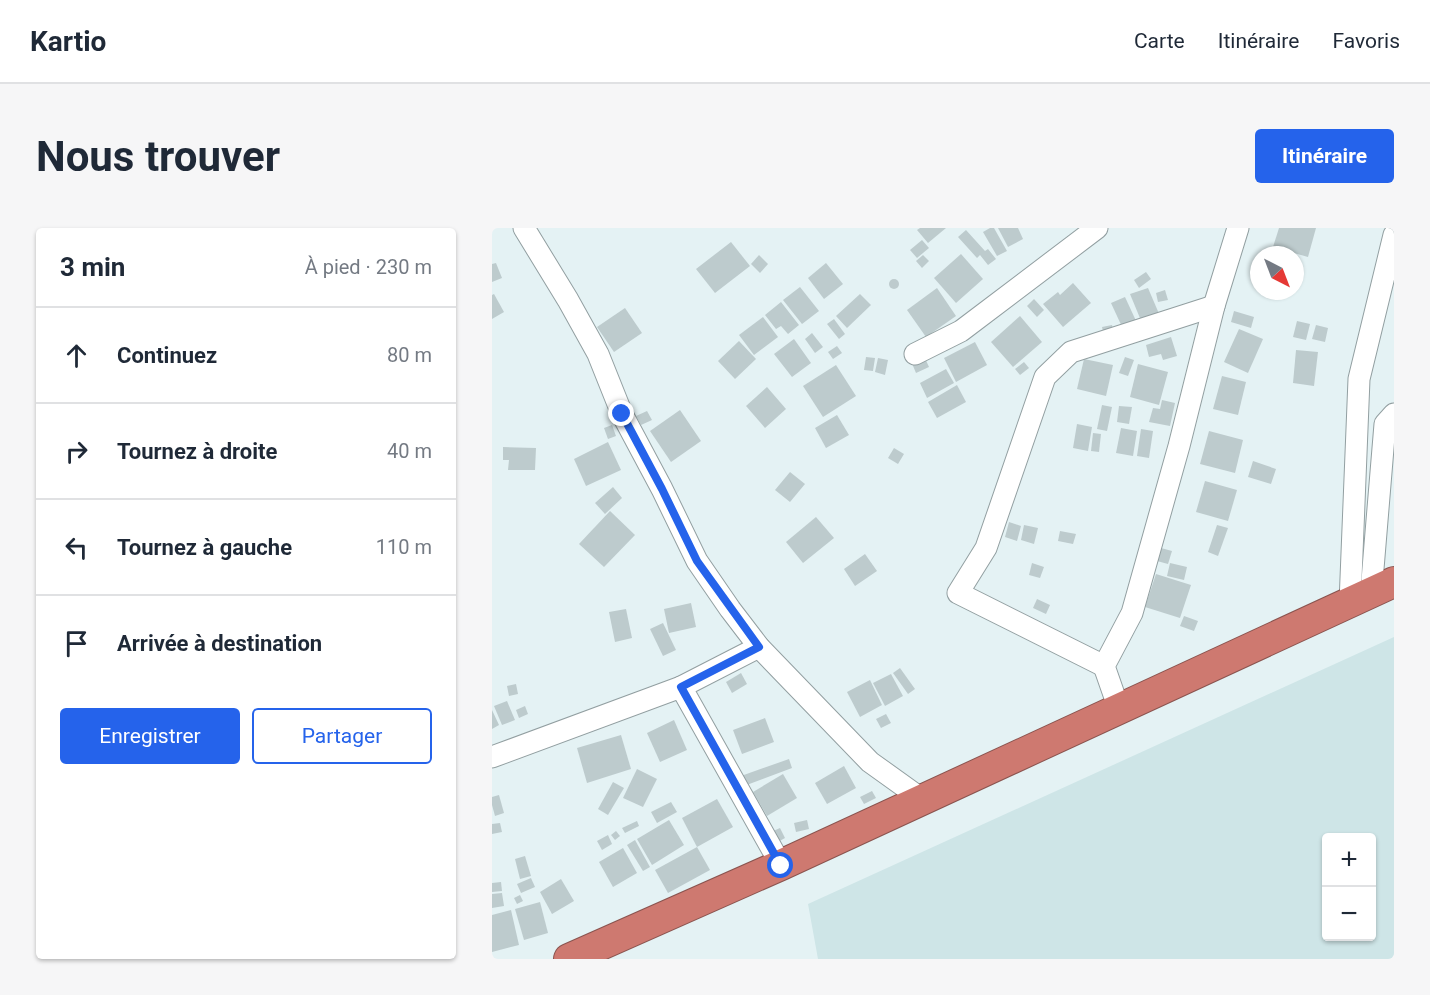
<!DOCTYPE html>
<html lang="fr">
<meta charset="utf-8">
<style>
body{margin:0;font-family:Roboto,sans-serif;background:#f6f6f7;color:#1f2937}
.controls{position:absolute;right:18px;bottom:18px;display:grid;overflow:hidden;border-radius:6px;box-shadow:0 2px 4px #0004}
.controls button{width:54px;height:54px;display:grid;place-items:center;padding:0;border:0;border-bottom:2px solid #e0e1e3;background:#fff;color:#1f2937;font:30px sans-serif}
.compass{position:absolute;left:758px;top:18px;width:54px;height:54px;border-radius:50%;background:#fff;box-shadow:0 2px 4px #0004;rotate:138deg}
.stop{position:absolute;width:18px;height:18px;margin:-14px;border:4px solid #2563eb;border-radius:50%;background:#fff}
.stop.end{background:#2563eb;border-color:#fff;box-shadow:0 2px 6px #0008}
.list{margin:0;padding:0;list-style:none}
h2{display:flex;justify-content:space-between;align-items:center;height:78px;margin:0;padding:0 24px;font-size:26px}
h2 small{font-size:20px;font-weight:400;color:#747a83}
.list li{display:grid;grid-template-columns:39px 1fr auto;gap:18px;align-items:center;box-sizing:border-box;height:96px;padding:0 24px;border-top:2px solid #e0e1e3}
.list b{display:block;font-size:22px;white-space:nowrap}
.list em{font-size:20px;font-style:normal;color:#747a83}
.actions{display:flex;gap:12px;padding:18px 24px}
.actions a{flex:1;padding:14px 0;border:2px solid #2563eb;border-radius:6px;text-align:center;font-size:21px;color:#2563eb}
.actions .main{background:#2563eb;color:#fff}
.icon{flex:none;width:33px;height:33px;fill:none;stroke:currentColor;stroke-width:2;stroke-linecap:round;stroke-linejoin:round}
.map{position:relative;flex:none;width:902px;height:731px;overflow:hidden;border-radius:6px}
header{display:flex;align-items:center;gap:36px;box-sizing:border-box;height:84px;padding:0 30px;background:#fff;border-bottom:2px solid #e0e1e3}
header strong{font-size:28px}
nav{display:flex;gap:33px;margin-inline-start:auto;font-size:21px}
.intro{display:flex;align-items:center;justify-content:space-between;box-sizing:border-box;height:144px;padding:0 36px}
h1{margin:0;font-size:42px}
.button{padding:15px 27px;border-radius:6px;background:#2563eb;color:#fff;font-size:21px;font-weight:700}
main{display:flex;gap:36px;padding:0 36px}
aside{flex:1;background:#fff;border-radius:6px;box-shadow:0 2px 4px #0004}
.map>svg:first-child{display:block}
.built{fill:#cee5e7;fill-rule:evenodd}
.building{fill:#bdcbcd}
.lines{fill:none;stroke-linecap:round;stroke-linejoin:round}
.minor-casing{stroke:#929fa1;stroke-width:23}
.highway-casing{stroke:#8a544f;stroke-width:32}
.minor{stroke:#fff;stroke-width:21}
.highway{stroke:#ce7970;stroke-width:30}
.route{stroke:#2563eb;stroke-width:8}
</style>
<header>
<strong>Kartio</strong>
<nav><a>Carte</a><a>Itinéraire</a><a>Favoris</a></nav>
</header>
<div class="intro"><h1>Nous trouver</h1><a class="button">Itinéraire</a></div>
<main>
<aside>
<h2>3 min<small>À pied · 230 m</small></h2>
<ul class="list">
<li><svg class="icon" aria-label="ahead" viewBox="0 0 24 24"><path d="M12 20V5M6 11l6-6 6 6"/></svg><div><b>Continuez</b></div><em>80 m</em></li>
<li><svg class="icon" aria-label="right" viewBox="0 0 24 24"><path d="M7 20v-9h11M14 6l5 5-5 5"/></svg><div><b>Tournez à droite</b></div><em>40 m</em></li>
<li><svg class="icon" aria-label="left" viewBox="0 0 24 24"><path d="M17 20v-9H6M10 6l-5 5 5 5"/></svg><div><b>Tournez à gauche</b></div><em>110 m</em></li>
<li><svg class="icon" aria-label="arrive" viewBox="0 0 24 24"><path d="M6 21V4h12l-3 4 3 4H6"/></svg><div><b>Arrivée à destination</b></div></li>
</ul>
<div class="actions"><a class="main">Enregistrer</a><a>Partager</a></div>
</aside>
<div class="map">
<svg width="902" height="731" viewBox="0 0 902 731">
<rect width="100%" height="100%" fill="#e4f2f4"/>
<path class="built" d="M902,409v322h-576l-10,-55zM834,610h46v98h-46z"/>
<g class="building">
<polygon points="428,0 454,0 436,15 425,2"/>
<polygon points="498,0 502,0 515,23 505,28 491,4"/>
<polygon points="506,0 526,0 531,11 516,19"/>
<polygon points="787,0 824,0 816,29 781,19"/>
<polygon points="474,2 493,23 496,21 504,31 496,37 488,27 485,30 466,9"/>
<polygon points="430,12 437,20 425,30 418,22"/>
<polygon points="239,14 258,38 223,65 204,41"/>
<polygon points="469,26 491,51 464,75 442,50"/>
<polygon points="267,27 276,36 268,45 259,36"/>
<polygon points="431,27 437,33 430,40 424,33"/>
<polygon points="4,35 10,50 0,54 0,36"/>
<polygon points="334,35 351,56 332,71 316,50"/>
<polygon points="654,44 659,51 647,60 642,52"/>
<circle cx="402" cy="56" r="5"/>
<polygon points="581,55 599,75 571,99 551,76 566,64 568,67"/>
<polygon points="308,59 327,83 310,96 291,72"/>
<polygon points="445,60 464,88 434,109 415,82"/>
<polygon points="656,60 668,88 650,95 638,66"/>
<polygon points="673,62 676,72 666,74 664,65"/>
<polygon points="2,66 12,84 0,91 0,67"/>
<polygon points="368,66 379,77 355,100 344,88"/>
<polygon points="633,69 645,95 631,101 619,75"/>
<polygon points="542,71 552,82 545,89 535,78"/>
<polygon points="289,74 307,97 296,106 289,98 284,101 273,87"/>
<polygon points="133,80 150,105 122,124 105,99"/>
<polygon points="742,83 762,89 759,100 739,94"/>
<polygon points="528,88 550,114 521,139 499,114"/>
<polygon points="271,89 286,109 262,127 247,107"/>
<polygon points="342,91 353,106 347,111 335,96"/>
<polygon points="805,93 818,96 814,112 801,109"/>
<polygon points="620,97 622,106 612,108 610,99"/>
<polygon points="824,97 836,100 833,114 820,111"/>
<polygon points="747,101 771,111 756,145 732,134"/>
<polygon points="320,105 331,119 323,125 313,111"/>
<polygon points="679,109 685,128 671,132 669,126 657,129 654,117"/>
<polygon points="302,111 319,135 300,149 282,126"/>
<polygon points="247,113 264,131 243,151 226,133"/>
<polygon points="483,114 495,137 464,154 452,130"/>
<polygon points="345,118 350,125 341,131 336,124"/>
<polygon points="804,122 826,124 822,158 801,155"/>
<polygon points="432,128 437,139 424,145 419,133"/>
<polygon points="374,129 383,130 381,143 372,142"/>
<polygon points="633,129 642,132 636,148 627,145"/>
<polygon points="386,130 396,132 393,147 383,144"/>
<polygon points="592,131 621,137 614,168 585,161"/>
<polygon points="532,134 537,140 528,147 523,141"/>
<polygon points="646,136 676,144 667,177 638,169"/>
<polygon points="344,137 364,168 331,189 311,158"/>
<polygon points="454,141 462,155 435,170 428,155"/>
<polygon points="730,148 754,154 746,187 721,181"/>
<polygon points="465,157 474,174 445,190 436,174"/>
<polygon points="275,159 294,181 273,200 254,178"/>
<polygon points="670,172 683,175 678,198 657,194 661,180 668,181"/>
<polygon points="610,177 620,179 615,203 605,201"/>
<polygon points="627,178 640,179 637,196 625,194"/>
<polygon points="188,182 209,213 179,234 158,203"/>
<polygon points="155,183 160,192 149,197 144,188"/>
<polygon points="345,187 357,207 334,220 323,200"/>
<polygon points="585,196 600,199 596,223 581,220"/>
<polygon points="120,197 124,208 116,211 112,200"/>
<polygon points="629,200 645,203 641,228 624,225"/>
<polygon points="649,201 661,203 657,230 645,228"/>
<polygon points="717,203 751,212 743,245 708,236"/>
<polygon points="601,205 609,206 607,224 599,223"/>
<polygon points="116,214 129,242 94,258 82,231"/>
<polygon points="11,219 44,220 43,242 16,242 17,232 11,232"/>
<polygon points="402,220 412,226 406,236 396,230"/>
<polygon points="761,233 784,241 779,256 756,249"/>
<polygon points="298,244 313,256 298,274 283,262"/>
<polygon points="713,253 745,262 736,293 704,284"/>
<polygon points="121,259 130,270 113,286 103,275"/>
<polygon points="118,283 143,307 112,339 87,316"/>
<polygon points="324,289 342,310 311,335 294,314"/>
<polygon points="517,294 529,298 525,313 513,309"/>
<polygon points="532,297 546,300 542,316 529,312"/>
<polygon points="725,297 736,300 726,328 716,324"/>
<polygon points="568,303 584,306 581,316 566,313"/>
<polygon points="669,320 680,323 676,336 665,333"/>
<polygon points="373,326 385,343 363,358 352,341"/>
<polygon points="540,335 552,339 548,350 537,347"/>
<polygon points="678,335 695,339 692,352 675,348"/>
<polygon points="664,346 699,357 688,390 653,379"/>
<polygon points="545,371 558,377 554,386 541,380"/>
<polygon points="199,375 204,399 177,405 172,381"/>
<polygon points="134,381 140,410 123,414 117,384"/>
<polygon points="692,388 706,393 702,403 688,398"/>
<polygon points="171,395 184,422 171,428 158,401"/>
<polygon points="408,440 423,461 416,466 401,445"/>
<polygon points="249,445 255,456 240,465 234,454"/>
<polygon points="399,446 411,468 393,478 381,455"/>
<polygon points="378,452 390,477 368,489 355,464"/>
<polygon points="24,456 26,466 17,468 15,458"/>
<polygon points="15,473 23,492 10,497 2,478"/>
<polygon points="33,478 36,486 27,490 24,482"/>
<polygon points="0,482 7,497 0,501"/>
<polygon points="394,486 399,495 389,500 384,491"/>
<polygon points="273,490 282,514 250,526 241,502"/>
<polygon points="182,492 195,522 168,534 155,505"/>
<polygon points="129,507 139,541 95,555 85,520"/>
<polygon points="297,531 300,540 252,558 249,548"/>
<polygon points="352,538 364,560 335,576 323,555"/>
<polygon points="145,541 165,551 151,579 131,570"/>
<polygon points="291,546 305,570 275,588 261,564"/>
<polygon points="121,554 132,560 116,587 106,581"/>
<polygon points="380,563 384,570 372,576 368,569"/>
<polygon points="7,567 12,585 3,588 0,577 0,569"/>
<polygon points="225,571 241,599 205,619 190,590"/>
<polygon points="179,574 185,584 165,595 159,584"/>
<polygon points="177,592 192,617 160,637 145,611"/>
<polygon points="315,592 317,601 304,604 302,595"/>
<polygon points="145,593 147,598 133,605 130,600"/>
<polygon points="8,595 10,604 0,606 0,596"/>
<polygon points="288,600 293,610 284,615 279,604"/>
<polygon points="124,603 128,608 123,612 119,607"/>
<polygon points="116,607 120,616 110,622 105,613"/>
<polygon points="143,612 158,639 151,643 135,617"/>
<polygon points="205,619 218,642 176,665 163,642"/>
<polygon points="131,620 145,645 121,659 107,634"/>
<polygon points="33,628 39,648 28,651 23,631"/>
<polygon points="39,650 43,659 29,665 25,656"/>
<polygon points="69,651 82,673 60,686 48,664"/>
<polygon points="9,654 10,663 0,664 0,655"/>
<polygon points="10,665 12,678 0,680 0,666"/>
<polygon points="28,667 31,673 25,676 22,670"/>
<polygon points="48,674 56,705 32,712 23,681"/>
<polygon points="19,682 27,717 0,724 0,687"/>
</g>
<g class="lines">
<defs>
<g id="minor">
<polyline points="32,0 76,72 106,126 130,186 170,261 205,333 238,381 267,419 378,534 431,572"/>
<polyline points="423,126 469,103 605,0"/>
<polyline points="879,365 893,196 902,186"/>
<polyline points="858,375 867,151 902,7"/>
<polyline points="612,438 466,365 494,320 553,149 579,124 722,78"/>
<polyline points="189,459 267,419"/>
<polyline points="627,481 612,438 640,385 687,218 722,78 746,0"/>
<polyline points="0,529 189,459 289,637"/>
</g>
<polyline id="highway" points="77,731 289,637 902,354"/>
</defs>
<use href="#minor" class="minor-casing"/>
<use href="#highway" class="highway-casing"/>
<use href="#minor" class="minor"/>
<use href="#highway" class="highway"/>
</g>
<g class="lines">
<polyline class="route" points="130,186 170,261 205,333 267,419 189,459 289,638"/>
</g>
</svg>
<div class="controls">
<button>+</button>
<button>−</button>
</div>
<svg class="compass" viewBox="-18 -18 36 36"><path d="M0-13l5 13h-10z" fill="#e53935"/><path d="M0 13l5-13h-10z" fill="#747a83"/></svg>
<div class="stop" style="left:289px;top:638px"></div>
<div class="stop end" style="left:130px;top:186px"></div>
</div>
</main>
